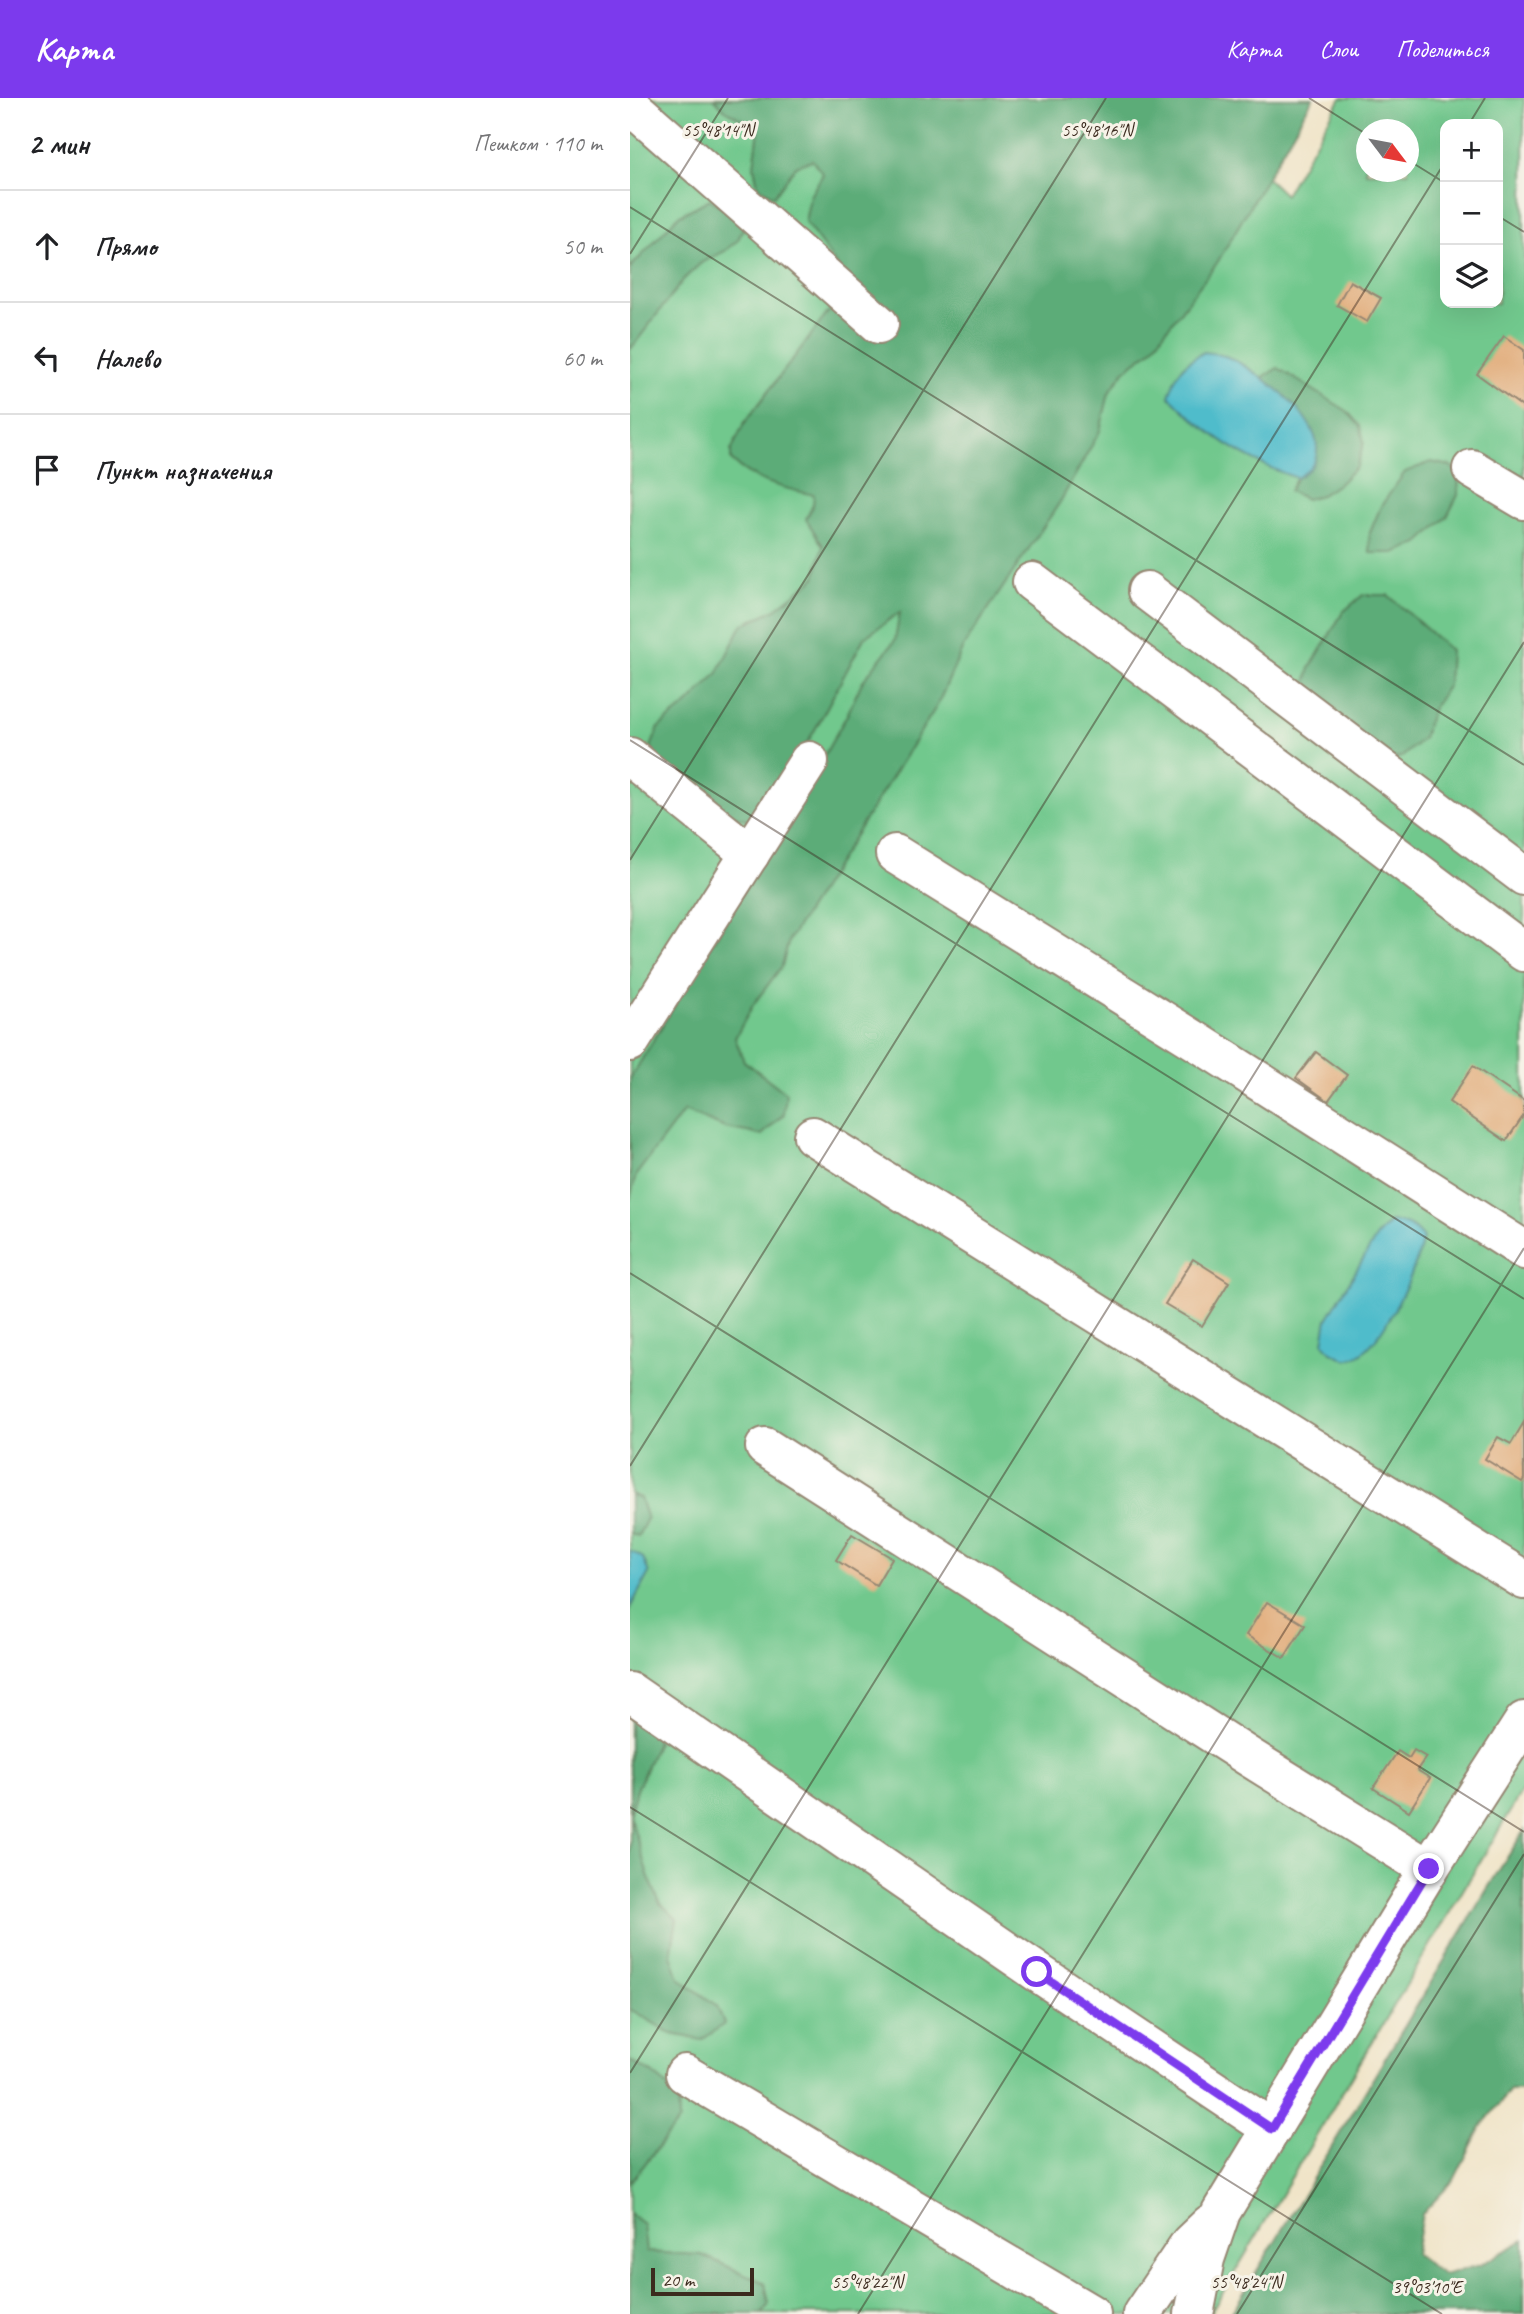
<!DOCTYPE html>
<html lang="ru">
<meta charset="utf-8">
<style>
body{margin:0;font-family:Caveat,sans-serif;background:#f6f6f6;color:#202124}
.controls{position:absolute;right:21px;top:21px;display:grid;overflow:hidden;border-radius:14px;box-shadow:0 7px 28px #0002}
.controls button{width:63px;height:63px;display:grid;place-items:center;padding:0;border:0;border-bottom:2px solid #e0e0e0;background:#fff;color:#202124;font:35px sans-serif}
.compass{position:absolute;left:726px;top:21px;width:63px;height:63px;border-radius:50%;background:#fff;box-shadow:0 7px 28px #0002;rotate:122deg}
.scale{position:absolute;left:21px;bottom:18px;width:103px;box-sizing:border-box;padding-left:7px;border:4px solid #3b2a1e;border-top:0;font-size:19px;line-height:24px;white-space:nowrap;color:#3b2a1e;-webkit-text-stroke:5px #f7f3e8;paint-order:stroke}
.stop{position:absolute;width:21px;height:21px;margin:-16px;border:5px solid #7c3aed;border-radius:50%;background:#fff}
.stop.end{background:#7c3aed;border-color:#fff;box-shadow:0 2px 7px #0008}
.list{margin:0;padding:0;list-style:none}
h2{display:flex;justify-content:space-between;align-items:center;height:91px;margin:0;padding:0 28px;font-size:30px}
h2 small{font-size:23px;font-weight:400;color:#757577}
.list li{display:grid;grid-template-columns:46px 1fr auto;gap:21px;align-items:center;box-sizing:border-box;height:112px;padding:0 28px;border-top:2px solid #e0e0e0}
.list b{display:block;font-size:26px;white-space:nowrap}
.list em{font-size:23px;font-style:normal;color:#757577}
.icon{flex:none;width:38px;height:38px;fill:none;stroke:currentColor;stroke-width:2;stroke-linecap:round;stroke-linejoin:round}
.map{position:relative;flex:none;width:894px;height:2216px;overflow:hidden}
header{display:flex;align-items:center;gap:42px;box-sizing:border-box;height:98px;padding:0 35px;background:#7c3aed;color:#fff}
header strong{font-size:33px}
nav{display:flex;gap:38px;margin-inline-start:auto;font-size:24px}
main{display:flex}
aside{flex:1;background:#fff}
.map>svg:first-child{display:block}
.green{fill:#71c88d;stroke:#567956;stroke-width:2;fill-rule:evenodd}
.forest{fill:#5cac78;stroke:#4c6b4b;stroke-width:2}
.water{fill:#50bccb;stroke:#467374;stroke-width:2}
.building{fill:#e3b284}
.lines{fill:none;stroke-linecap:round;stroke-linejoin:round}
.minor-casing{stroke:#968773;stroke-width:42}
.minor{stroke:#fff;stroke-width:38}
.route{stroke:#7c3aed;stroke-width:9}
.ticks{fill:none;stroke:#3b2a1e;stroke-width:2;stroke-opacity:0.45}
.ticks-label{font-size:18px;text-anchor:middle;fill:#3b2a1e;stroke:#f7f3e8;stroke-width:6;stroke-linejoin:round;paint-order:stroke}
</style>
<header>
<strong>Карта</strong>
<nav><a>Карта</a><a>Слои</a><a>Поделиться</a></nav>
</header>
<main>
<aside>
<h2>2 мин<small>Пешком · 110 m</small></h2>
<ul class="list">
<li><svg class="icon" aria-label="ahead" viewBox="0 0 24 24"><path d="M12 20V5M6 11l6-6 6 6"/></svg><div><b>Прямо</b></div><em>50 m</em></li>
<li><svg class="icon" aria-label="left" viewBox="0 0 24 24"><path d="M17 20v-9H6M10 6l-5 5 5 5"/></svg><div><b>Налево</b></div><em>60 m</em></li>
<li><svg class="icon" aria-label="arrive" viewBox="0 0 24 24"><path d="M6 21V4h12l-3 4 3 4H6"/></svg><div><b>Пункт назначения</b></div></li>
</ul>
</aside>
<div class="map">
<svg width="894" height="2216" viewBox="0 0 894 2216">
<rect width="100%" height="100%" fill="#f7f3e8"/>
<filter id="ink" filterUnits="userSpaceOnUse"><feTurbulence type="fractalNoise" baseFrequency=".0143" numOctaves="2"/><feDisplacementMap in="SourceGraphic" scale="14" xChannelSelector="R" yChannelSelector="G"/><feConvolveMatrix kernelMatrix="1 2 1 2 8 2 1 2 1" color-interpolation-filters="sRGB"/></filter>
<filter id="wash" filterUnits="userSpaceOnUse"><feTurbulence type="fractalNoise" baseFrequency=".00686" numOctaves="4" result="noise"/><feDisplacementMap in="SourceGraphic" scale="28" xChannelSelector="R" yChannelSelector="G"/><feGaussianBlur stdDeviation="1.57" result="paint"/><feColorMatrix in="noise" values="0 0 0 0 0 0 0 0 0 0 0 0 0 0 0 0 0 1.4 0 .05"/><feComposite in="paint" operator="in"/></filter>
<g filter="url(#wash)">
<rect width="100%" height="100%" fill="#f0e4c8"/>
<path class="green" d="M0,0h553l102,97 56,-97h183v1690l-314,526h-580zM815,26h53v179h-53zM736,32h42v42h-42z"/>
<g class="forest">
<path d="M84,0h465l3,2 1,-2h130l-96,165 -66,87 -26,20 -16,23 -9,38 -40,71 -97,145 -25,57 -149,236 -7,26 -29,39 -18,33 9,23 42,32 -2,21 -22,21 -37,-7 -41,-17 -48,64 -6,25v-121l183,-304 34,-60 15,-33 33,-42 5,-28 -36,26 -47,88 -51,88 -15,6 -28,-6 -63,-46 -9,-21 8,-20 29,-23 29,-30 25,-49 34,-16 39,-31 8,-32 -17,-27 7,-14 1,-10c-31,-7 -60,-13 -83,-35v-9l12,-26 105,-139 -17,-29 -26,-35 5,-26 13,-22 -11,-14 -16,6 -22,30 -16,-9 -4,-21 5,-36 -35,-21z"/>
<polygon points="80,101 115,126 108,142 95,153 71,165 54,181 0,252 0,170 48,118"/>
<polygon points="648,270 717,313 730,328 734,344 727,368 711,384 691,397 676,401 659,393 673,369 633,279"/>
<polygon points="801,364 821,368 829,377 828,397 817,419 789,445 764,455 740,455 739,437 751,408 775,374"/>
<polygon points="733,497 758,497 820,552 818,587 802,612 793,640 772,659 760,661 674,593 680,570 713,514"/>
<polygon points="0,1396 10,1400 17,1421 8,1438 0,1435"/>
<polygon points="0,1598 26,1624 27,1644 7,1692 0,1718 18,1777 30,1805 47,1821 41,1857 49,1880 87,1908 94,1926 72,1942 42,1936 0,1911"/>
<polygon points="894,1733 894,1992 880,1992 850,2030 824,2082 792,2116 785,2156 813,2177 850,2167 894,2142 894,2216 601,2216 861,1785"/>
<polygon points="0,1962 22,1975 48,1997 49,2022 0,2085"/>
<polygon points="0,2116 13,2126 16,2154 72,2157 135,2185 139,2206 132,2216 0,2216"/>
</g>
<g class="water">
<path d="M574,254c8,1 18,2 26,6 29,14 105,67 83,106 -3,6 -11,10 -16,14 -49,-16 -92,-45 -128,-82 7,-23 13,-33 35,-44z"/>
<path d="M760,1124c16,0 23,4 33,16 -6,30 -36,96 -61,115 -4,3 -10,5 -15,7l-16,-8 -8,-10 4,-23 50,-83z"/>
<polygon points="0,1452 13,1460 19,1475 0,1510"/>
</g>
<g id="blocks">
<g class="building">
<polygon points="720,183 751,200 737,224 707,207"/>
<polygon points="874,238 894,252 894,310 847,276"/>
<polygon points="686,954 717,977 698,1003 666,980"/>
<polygon points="843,968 894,1003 894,1017 876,1043 819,1004"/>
<polygon points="563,1161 599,1184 572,1228 535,1206"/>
<polygon points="894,1324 894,1381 892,1384 855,1361 868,1339 881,1346"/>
<polygon points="222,1436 262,1460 246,1487 206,1462"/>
<polygon points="637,1504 675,1527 654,1560 616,1537"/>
<polygon points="784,1652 796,1659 787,1672 800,1680 779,1713 743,1690 768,1653 779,1660"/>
</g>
</g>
</g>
<g filter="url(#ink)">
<use href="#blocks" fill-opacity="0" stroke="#968773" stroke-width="2"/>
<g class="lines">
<defs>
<g id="minor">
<polyline points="0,7 249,226"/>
<polyline points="842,371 894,402"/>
<polyline points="402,484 894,854"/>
<polyline points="517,493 894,778"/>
<polyline points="0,659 120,756"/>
<polyline points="265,756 566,943 894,1152"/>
<polyline points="0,944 179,663"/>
<polyline points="183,1038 894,1482"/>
<polyline points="135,1349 619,1659 799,1771"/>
<polyline points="0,1594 407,1874 642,2031"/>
<polyline points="55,1976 461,2216"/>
<polyline points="512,2216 560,2145 580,2126"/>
<polyline points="564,2216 575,2161 591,2114 799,1771 894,1623"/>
</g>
</defs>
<use href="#minor" class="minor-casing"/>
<use href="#minor" class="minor"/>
</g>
</g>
<g class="lines" filter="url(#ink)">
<polyline class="route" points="407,1874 642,2031 799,1771"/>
</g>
<path class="ticks" d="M679,0l57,36M839,26l16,-26M778,62l37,23M0,109l894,558M868,118l26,16M0,156l98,-156M0,642l894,559M0,762l476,-762M0,1175l894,559M0,1368l815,-1304M0,1709l812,507M0,1975l894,-1431M228,2216l666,-1066M607,2216l287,-460"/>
<g class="ticks-label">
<text x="88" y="38">55°48'14"N</text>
<text x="467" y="38">55°48'16"N</text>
<text x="237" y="2190">55°48'22"N</text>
<text x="616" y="2190">55°48'24"N</text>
<text x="797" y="2195">39°03'10"E</text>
</g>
</svg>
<div class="controls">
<button>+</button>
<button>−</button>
<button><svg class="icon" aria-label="layers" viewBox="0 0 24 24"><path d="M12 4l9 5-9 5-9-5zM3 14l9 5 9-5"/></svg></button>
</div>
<svg class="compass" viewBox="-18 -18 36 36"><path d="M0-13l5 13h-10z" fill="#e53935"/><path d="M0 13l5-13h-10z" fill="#757577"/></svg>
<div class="scale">20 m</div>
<div class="stop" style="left:407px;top:1874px"></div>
<div class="stop end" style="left:799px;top:1771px"></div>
</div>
</main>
